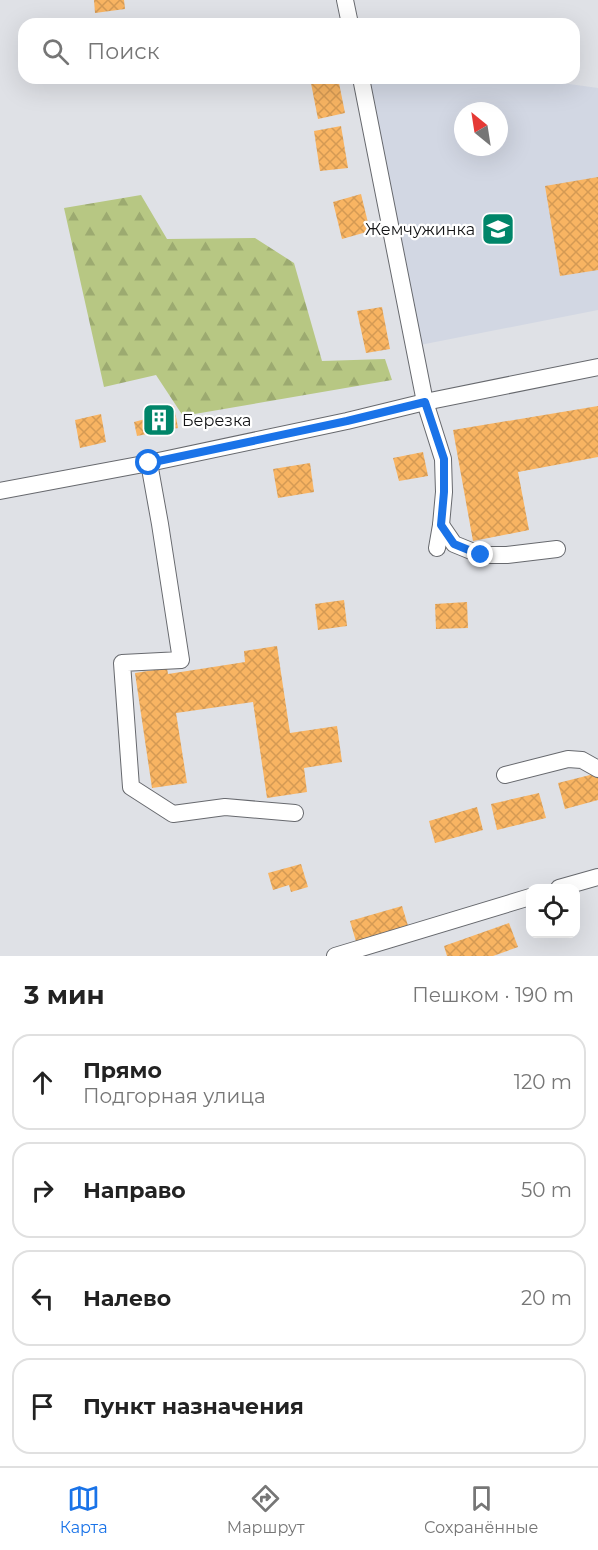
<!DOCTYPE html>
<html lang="ru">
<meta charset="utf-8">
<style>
body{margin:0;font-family:Montserrat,sans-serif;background:#f6f6f6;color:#222}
.controls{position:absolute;right:18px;bottom:18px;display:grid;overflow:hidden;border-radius:12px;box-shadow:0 6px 24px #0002}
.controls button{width:54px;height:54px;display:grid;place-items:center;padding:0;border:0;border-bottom:2px solid #e0e0e0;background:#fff;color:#222;font:30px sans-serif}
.compass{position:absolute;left:454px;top:102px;width:54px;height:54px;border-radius:50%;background:#fff;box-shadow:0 6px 24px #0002;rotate:330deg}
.stop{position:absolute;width:18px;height:18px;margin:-14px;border:4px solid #1a73e8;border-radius:50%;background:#fff}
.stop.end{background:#1a73e8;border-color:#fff;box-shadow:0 2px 6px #0008}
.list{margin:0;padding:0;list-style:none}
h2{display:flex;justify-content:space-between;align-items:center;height:78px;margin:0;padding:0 24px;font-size:26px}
h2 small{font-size:20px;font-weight:400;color:#767676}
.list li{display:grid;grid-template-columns:39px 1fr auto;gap:18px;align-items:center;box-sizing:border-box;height:96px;margin:0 12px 12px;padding:0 12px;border:2px solid #e0e0e0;border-radius:18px}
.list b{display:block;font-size:22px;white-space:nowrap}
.list p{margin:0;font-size:20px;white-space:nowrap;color:#767676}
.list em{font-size:20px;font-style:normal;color:#767676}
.icon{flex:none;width:33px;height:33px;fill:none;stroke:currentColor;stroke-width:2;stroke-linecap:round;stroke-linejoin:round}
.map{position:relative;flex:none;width:598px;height:956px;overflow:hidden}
.search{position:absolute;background:#fff;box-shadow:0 6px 24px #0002;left:18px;right:18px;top:18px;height:66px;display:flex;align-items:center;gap:15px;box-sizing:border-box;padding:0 21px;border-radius:18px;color:#767676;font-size:22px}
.sheet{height:510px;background:#fff}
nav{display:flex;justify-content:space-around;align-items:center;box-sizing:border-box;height:84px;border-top:2px solid #e0e0e0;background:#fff;font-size:16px;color:#767676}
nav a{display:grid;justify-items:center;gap:3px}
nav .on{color:#1a73e8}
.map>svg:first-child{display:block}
.built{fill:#d2d7e3;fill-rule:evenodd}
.forest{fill:url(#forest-firs)}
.building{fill:url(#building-cross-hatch)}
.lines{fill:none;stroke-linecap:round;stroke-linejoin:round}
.minor-casing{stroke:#67696e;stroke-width:18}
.minor{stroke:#fff;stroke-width:16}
.route{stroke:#1a73e8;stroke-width:8}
.labels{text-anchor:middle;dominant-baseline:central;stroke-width:4.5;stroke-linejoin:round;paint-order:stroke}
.poi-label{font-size:16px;fill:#131416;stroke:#fff;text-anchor:end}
</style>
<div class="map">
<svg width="598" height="956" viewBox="0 0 598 956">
<defs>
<pattern id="forest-firs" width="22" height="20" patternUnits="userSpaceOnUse" patternTransform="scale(1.5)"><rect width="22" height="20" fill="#b7c783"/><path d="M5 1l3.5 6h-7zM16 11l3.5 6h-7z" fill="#9caa70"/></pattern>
<pattern id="building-cross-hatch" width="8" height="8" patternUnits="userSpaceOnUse" patternTransform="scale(1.5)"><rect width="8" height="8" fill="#f8b462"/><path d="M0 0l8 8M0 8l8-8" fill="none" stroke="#d49a54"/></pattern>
</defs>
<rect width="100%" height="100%" fill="#dfe1e6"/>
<path class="built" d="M373,78h153l72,10v222l-178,35 -51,-266zM463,111h36v36h-36z"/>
<polygon class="forest" points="141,195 167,239 255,238 294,263 322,361 385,359 392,380 183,416 156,375 104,387 64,208"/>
<g class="building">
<polygon points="94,0 124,0 125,9 95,13"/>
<polygon points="310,78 338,78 345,113 318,119"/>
<polygon points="341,126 348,168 320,171 314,131"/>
<polygon points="598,177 598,270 560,276 545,186"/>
<polygon points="361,194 370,231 342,239 333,202"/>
<polygon points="382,307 390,349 366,353 357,311"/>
<polygon points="174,406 178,428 137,436 134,422 149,418 148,412"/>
<polygon points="598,406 598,457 518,472 529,530 473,541 453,430"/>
<polygon points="101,414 106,442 80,448 75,420"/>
<polygon points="423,452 428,476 399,481 393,458"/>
<polygon points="310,463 314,492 278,498 273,469"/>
<polygon points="344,600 347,626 318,630 315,604"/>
<polygon points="467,602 468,628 436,629 435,604"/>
<polygon points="277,646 290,733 337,726 342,762 304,768 307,792 267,798 253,702 176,713 187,783 152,788 135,673 167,668 168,674 245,662 244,651"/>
<polygon points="598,773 598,800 565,809 558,783"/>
<polygon points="539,793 546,818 497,830 491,804"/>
<polygon points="477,807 483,830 435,843 429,821"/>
<polygon points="301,864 308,887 291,892 289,885 273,890 268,873"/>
<polygon points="402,906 409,929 357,945 350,921"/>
<polygon points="509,923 518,947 493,956 447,956 444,946"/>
</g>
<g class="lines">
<defs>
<g id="minor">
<polyline points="345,0 350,24"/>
<polyline points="361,78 425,402 443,459 444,492 441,525 437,548"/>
<polyline points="149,463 160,524 181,660 122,663 131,787 173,814 225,807 295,813"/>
<polyline points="0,491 149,463 347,421 425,402 598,367"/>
<polyline points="441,525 454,544 481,555 507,555 557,549"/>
<polyline points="505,775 568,759 582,760 598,769"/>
<polyline points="559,888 598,877"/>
<polyline points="335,956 530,897"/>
</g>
</defs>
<use href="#minor" class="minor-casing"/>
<use href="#minor" class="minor"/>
</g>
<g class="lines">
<polyline class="route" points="149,463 347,421 425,402 444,459 444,492 441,525 454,544 481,555"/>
</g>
<defs>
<symbol id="school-square" viewBox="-11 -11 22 22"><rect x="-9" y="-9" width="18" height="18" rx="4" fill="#008569" stroke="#fff"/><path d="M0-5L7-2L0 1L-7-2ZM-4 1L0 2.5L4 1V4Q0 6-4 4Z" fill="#fff"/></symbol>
<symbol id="building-square" viewBox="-11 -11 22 22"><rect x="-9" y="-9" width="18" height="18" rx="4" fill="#008569" stroke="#fff"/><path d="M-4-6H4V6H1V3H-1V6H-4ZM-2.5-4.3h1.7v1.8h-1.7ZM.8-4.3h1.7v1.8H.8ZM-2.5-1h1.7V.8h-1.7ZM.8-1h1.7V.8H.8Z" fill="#fff"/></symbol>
</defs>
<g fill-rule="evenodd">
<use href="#school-square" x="479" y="210" width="38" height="38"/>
<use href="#building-square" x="140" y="401" width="38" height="38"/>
</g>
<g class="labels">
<g class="poi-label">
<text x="475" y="229">Жемчужинка</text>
<text x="182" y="420" text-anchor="start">Березка</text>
</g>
</g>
</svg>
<div class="controls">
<button><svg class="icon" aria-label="locate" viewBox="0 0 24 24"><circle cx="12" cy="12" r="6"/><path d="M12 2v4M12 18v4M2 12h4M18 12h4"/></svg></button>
</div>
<svg class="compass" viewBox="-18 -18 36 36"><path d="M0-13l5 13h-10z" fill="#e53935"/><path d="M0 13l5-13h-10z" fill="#767676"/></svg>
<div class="stop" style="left:149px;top:463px"></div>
<div class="stop end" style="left:481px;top:555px"></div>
<div class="search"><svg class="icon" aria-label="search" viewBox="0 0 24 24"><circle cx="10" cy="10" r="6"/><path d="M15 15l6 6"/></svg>Поиск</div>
</div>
<section class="sheet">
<h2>3 мин<small>Пешком · 190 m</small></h2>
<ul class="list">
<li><svg class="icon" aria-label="ahead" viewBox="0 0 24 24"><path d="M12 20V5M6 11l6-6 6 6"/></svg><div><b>Прямо</b><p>Подгорная улица</p></div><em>120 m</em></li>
<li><svg class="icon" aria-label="right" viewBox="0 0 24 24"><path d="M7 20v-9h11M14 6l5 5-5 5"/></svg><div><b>Направо</b></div><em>50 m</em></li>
<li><svg class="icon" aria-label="left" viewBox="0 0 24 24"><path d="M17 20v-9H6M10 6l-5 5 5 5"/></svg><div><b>Налево</b></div><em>20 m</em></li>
<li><svg class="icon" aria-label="arrive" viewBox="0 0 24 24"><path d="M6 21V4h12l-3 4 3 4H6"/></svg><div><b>Пункт назначения</b></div></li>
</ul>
</section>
<nav>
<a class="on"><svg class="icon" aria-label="map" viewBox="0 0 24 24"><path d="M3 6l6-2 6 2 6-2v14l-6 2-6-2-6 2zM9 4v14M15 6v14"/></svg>Карта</a>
<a><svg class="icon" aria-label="directions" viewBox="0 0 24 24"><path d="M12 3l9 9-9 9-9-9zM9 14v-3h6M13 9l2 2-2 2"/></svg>Маршрут</a>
<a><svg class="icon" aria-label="saved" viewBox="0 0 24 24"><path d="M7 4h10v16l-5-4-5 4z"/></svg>Сохранённые</a>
</nav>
